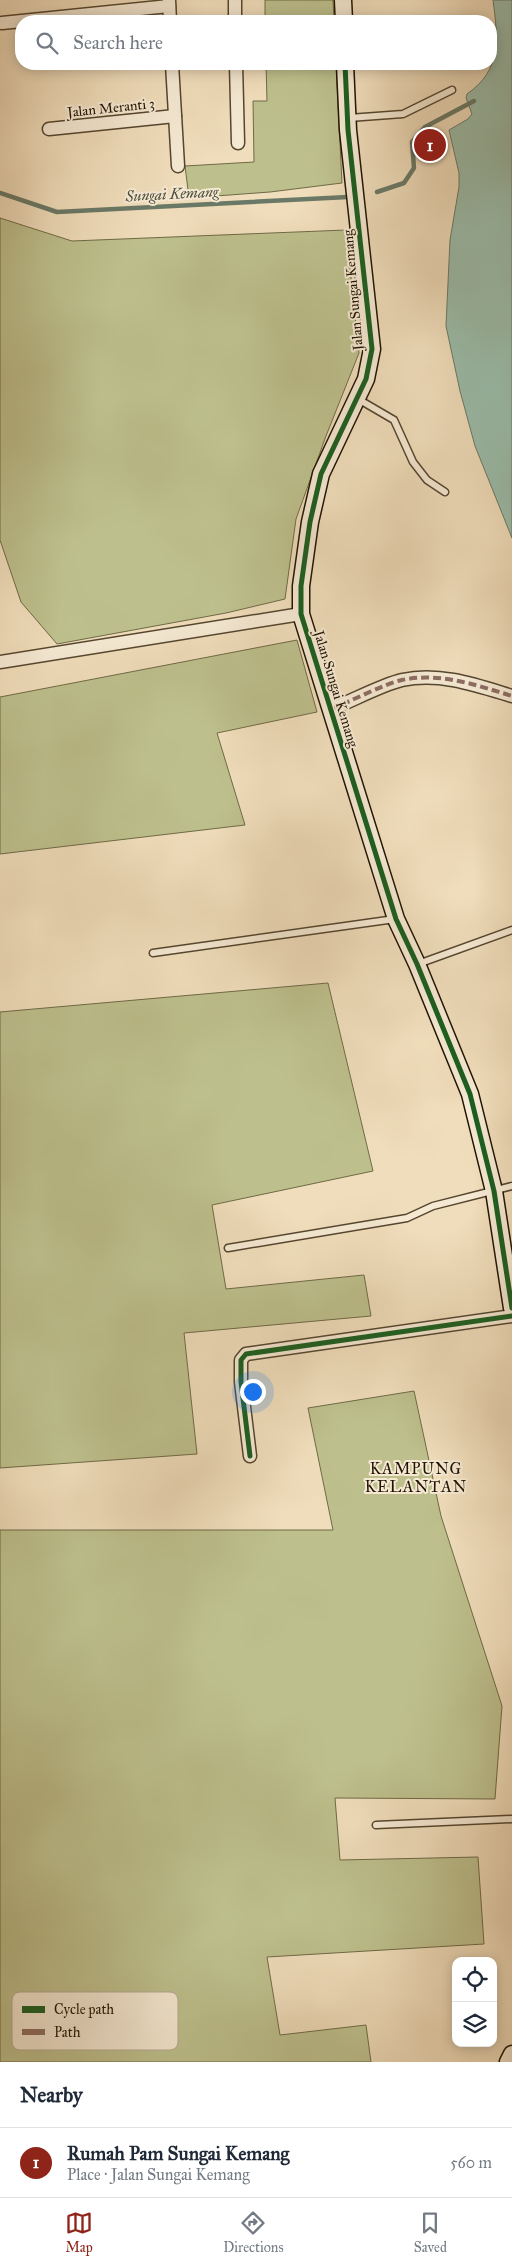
<!DOCTYPE html>
<meta charset="utf-8">
<style>
body{margin:0;font-family:"IM FELL Great Primer",serif;background:#f2f2f3;color:#1f2937}
.controls{position:absolute;right:15px;bottom:15px;display:grid;overflow:hidden;border-radius:10px;box-shadow:0 2px 12px #0003}
.controls button{width:45px;height:45px;display:grid;place-items:center;padding:0;border:0;border-bottom:1px solid #e0e1e3;background:#fff;color:#1f2937;font:25px sans-serif}
.you{position:absolute;left:252px;top:1391px;width:18px;height:18px;margin:-12px;border:4px solid #fff;border-radius:50%;background:#1a73e8;box-shadow:0 0 0 8px #1a73e833}
.badge{display:grid;place-items:center;width:32px;height:32px;border-radius:50%;background:#8f2418;color:#fff;font-size:16px;font-weight:700}
.pin{position:absolute;translate:-50% -50%;border:2px solid #fff;box-shadow:0 1px 5px #0006}
.list{margin:0;padding:0;list-style:none}
h2{display:flex;justify-content:space-between;align-items:center;height:65px;margin:0;padding:0 20px;font-size:21px}
h2 small{font-size:16px;font-weight:400;color:#747a83}
.list li{display:grid;grid-template-columns:32px 1fr auto;gap:15px;align-items:center;box-sizing:border-box;height:70px;padding:0 20px;border-top:1px solid #e0e1e3}
.list b{display:block;font-size:19px;white-space:nowrap}
.list p{margin:0;font-size:16px;white-space:nowrap;color:#747a83}
.list em{font-size:16px;font-style:normal;color:#747a83}
.icon{flex:none;width:28px;height:28px;fill:none;stroke:currentColor;stroke-width:2;stroke-linecap:round;stroke-linejoin:round}
.map{position:relative;flex:none;width:512px;height:2062px;overflow:hidden}
.search{position:absolute;background:#fff;box-shadow:0 2px 12px #0003;left:15px;right:15px;top:15px;height:55px;display:flex;align-items:center;gap:12px;box-sizing:border-box;padding:0 18px;border-radius:20px;color:#747a83;font-size:19px}
.sheet{height:135px;background:#fff}
nav{display:flex;justify-content:space-around;align-items:center;box-sizing:border-box;height:70px;border-top:1px solid #e0e1e3;background:#fff;font-size:14px;color:#747a83}
nav a{display:grid;justify-items:center;gap:2px}
nav .on{color:#8f2418}
.map>svg:first-child{display:block}
.green{fill:#bdc08d;stroke:#6f6a46}
.water{fill:#9bbdab;stroke:#6a7967}
.lines{fill:none;stroke-linecap:round;stroke-linejoin:round}
.stream{stroke:#6a7967;stroke-width:4.5}
.lane-casing{stroke:#55462f;stroke-width:9}
.street-casing{stroke:#55462f;stroke-width:15}
.secondary-casing{stroke:#211300;stroke-width:19}
.lane{stroke:#f5e9d3;stroke-width:6}
.street{stroke:#f5e9d3;stroke-width:12}
.secondary{stroke:#f5e9d3;stroke-width:16}
.quiet{stroke:#8d6e63;stroke-width:4;stroke-dasharray:8 4;stroke-linecap:butt}
.cycleway-casing{stroke:#f5e9d3;stroke-width:8}
.cycleway{stroke:#1b5e20;stroke-width:5}
.labels{text-anchor:middle;dominant-baseline:central;stroke-width:4;stroke-linejoin:round;paint-order:stroke}
.street-label{font-size:14px;fill:#211300;stroke:#f5e9d3}
.water-label{font-size:15px;font-style:italic;fill:#4c4e3c;stroke:#f5e9d3}
.quarter-label{font-size:16px;letter-spacing:1px;fill:#211300;stroke:#f5e9d3}
.key{fill:#f5e9d3;stroke:#b5a994;stroke-width:1}
.key-label{font-size:14px;fill:#211300}
</style>
<div class="map">
<svg width="512" height="2062" viewBox="0 0 512 2062">
<rect width="100%" height="100%" fill="#f0ddbb"/>
<filter id="stains"><feTurbulence type="fractalNoise" baseFrequency=".004" numOctaves="4"/><feColorMatrix values="0 0 0 0 .2 0 0 0 0 .09 0 0 0 0 .02 0 0 0 .5 -.17"/></filter>
<radialGradient id="worn" r=".72"><stop offset=".6" stop-color="#630" stop-opacity="0"/><stop offset="1" stop-color="#630" stop-opacity=".3"/></radialGradient>
<g class="green">
<polygon points="265,0 333,0 334,21 265,21"/>
<polygon points="266,64 336,64 342,183 270,192 189,198 185,166 254,162 253,101 267,101"/>
<polygon points="0,218 72,241 346,230 359,353 326,436 296,519 285,599 226,613 57,644 21,602 0,540"/>
<polygon points="297,640 317,712 217,733 245,825 0,854 0,697"/>
<polygon points="328,983 373,1171 212,1205 226,1289 364,1275 371,1316 184,1333 197,1454 0,1468 0,1012"/>
<polygon points="414,1391 441,1516 502,1706 495,1799 335,1798 340,1860 478,1857 484,1944 267,1957 280,2035 366,2025 371,2062 0,2062 0,1530 333,1530 308,1408"/>
</g>
<path class="water" d="M493,0h19v538l-37,-92 -15,-55 -14,-65 4,-86 9,-53v-14l-10,-43 19,-11 4,-5 -6,-16 1,-4c35,-24 31,-56 26,-94z"/>
<g class="lines">
<g class="stream">
<polyline points="377,192 404,183 414,168 412,142 425,127 474,101"/>
<polyline points="0,193 57,212 348,197"/>
</g>
<defs>
<g id="lane">
<polyline points="349,118 403,114 452,90"/>
<polyline points="358,399 394,420 413,462 427,480 445,492"/>
<polyline points="153,953 395,919"/>
<polyline points="418,964 512,930"/>
<polyline points="228,1248 407,1218 433,1206 512,1186"/>
<polyline points="376,1825 512,1819"/>
</g>
<g id="street">
<polyline points="169,0 170,21"/>
<polyline points="235,0 235,21"/>
<polyline points="2,23 169,6"/>
<polyline points="172,64 178,166"/>
<polyline points="236,64 238,143"/>
<polyline points="49,129 175,116"/>
<polyline points="0,662 301,614"/>
<path d="M331,709c21,-8 50,-24 71,-29 38,-8 74,5 110,16"/>
<polyline points="250,1456 241,1382 241,1360 246,1354 512,1316"/>
</g>
<g id="secondary">
<polyline points="343,0 344,21"/>
<polyline points="345,64 348,130 372,349 366,379 321,474 310,522 301,586 301,614 396,919 417,964 470,1094 494,1191 512,1308"/>
<polyline points="508,2062 512,2054"/>
</g>
</defs>
<use href="#lane" class="lane-casing"/>
<use href="#street" class="street-casing"/>
<use href="#secondary" class="secondary-casing"/>
<use href="#lane" class="lane"/>
<use href="#street" class="street"/>
<use href="#secondary" class="secondary"/>
<path class="quiet" d="M331,709c21,-8 50,-24 71,-29 38,-8 74,5 110,16"/>
<defs>
<g id="cycleway">
<polyline points="345,64 348,130 372,349 366,379 321,474 310,522 301,586 301,614 396,919 417,964 470,1094 494,1191 512,1308"/>
<polyline points="250,1456 241,1382 241,1360 246,1354 512,1316"/>
</g>
</defs>
<use href="#cycleway" class="cycleway-casing"/>
<use href="#cycleway" class="cycleway"/>
</g>
<g class="labels">
<g class="street-label">
<text transform="translate(111 108) rotate(-6)">Jalan Meranti 3</text>
<text transform="translate(353 290) rotate(-95)">Jalan Sungai Kemang</text>
<text transform="translate(336 689) rotate(73)">Jalan Sungai Kemang</text>
</g>
<g class="water-label">
<text transform="translate(172 194) rotate(-3)">Sungai Kemang</text>
</g>
<g class="quarter-label">
<text x="416" y="1468">KAMPUNG<tspan x="416" dy="18">KELANTAN</tspan></text>
</g>
</g>
<rect x="12" y="1992" width="166" height="58" rx="8" class="key"/>
<rect x="22" y="2006" width="23" height="7" fill="#1b5e20"/>
<rect x="22" y="2029" width="23" height="6" fill="#8d6e63"/>
<g class="key-label">
<text x="54" y="2014">Cycle path</text>
<text x="54" y="2037">Path</text>
</g>
<rect width="100%" height="100%" filter="url(#stains)"/>
<rect width="100%" height="100%" fill="url(#worn)"/>
</svg>
<div class="controls">
<button><svg class="icon" aria-label="locate" viewBox="0 0 24 24"><circle cx="12" cy="12" r="6"/><path d="M12 2v4M12 18v4M2 12h4M18 12h4"/></svg></button>
<button><svg class="icon" aria-label="layers" viewBox="0 0 24 24"><path d="M12 4l9 5-9 5-9-5zM3 14l9 5 9-5"/></svg></button>
</div>
<div class="you"></div>
<div class="pin badge" style="left:430px;top:145px">1</div>
<div class="search"><svg class="icon" aria-label="search" viewBox="0 0 24 24"><circle cx="10" cy="10" r="6"/><path d="M15 15l6 6"/></svg>Search here</div>
</div>
<section class="sheet">
<h2>Nearby<small></small></h2>
<ul class="list">
<li><span class="badge">1</span><div><b>Rumah Pam Sungai Kemang</b><p>Place · Jalan Sungai Kemang</p></div><em>560 m</em></li>
</ul>
</section>
<nav>
<a class="on"><svg class="icon" aria-label="map" viewBox="0 0 24 24"><path d="M3 6l6-2 6 2 6-2v14l-6 2-6-2-6 2zM9 4v14M15 6v14"/></svg>Map</a>
<a><svg class="icon" aria-label="directions" viewBox="0 0 24 24"><path d="M12 3l9 9-9 9-9-9zM9 14v-3h6M13 9l2 2-2 2"/></svg>Directions</a>
<a><svg class="icon" aria-label="saved" viewBox="0 0 24 24"><path d="M7 4h10v16l-5-4-5 4z"/></svg>Saved</a>
</nav>
